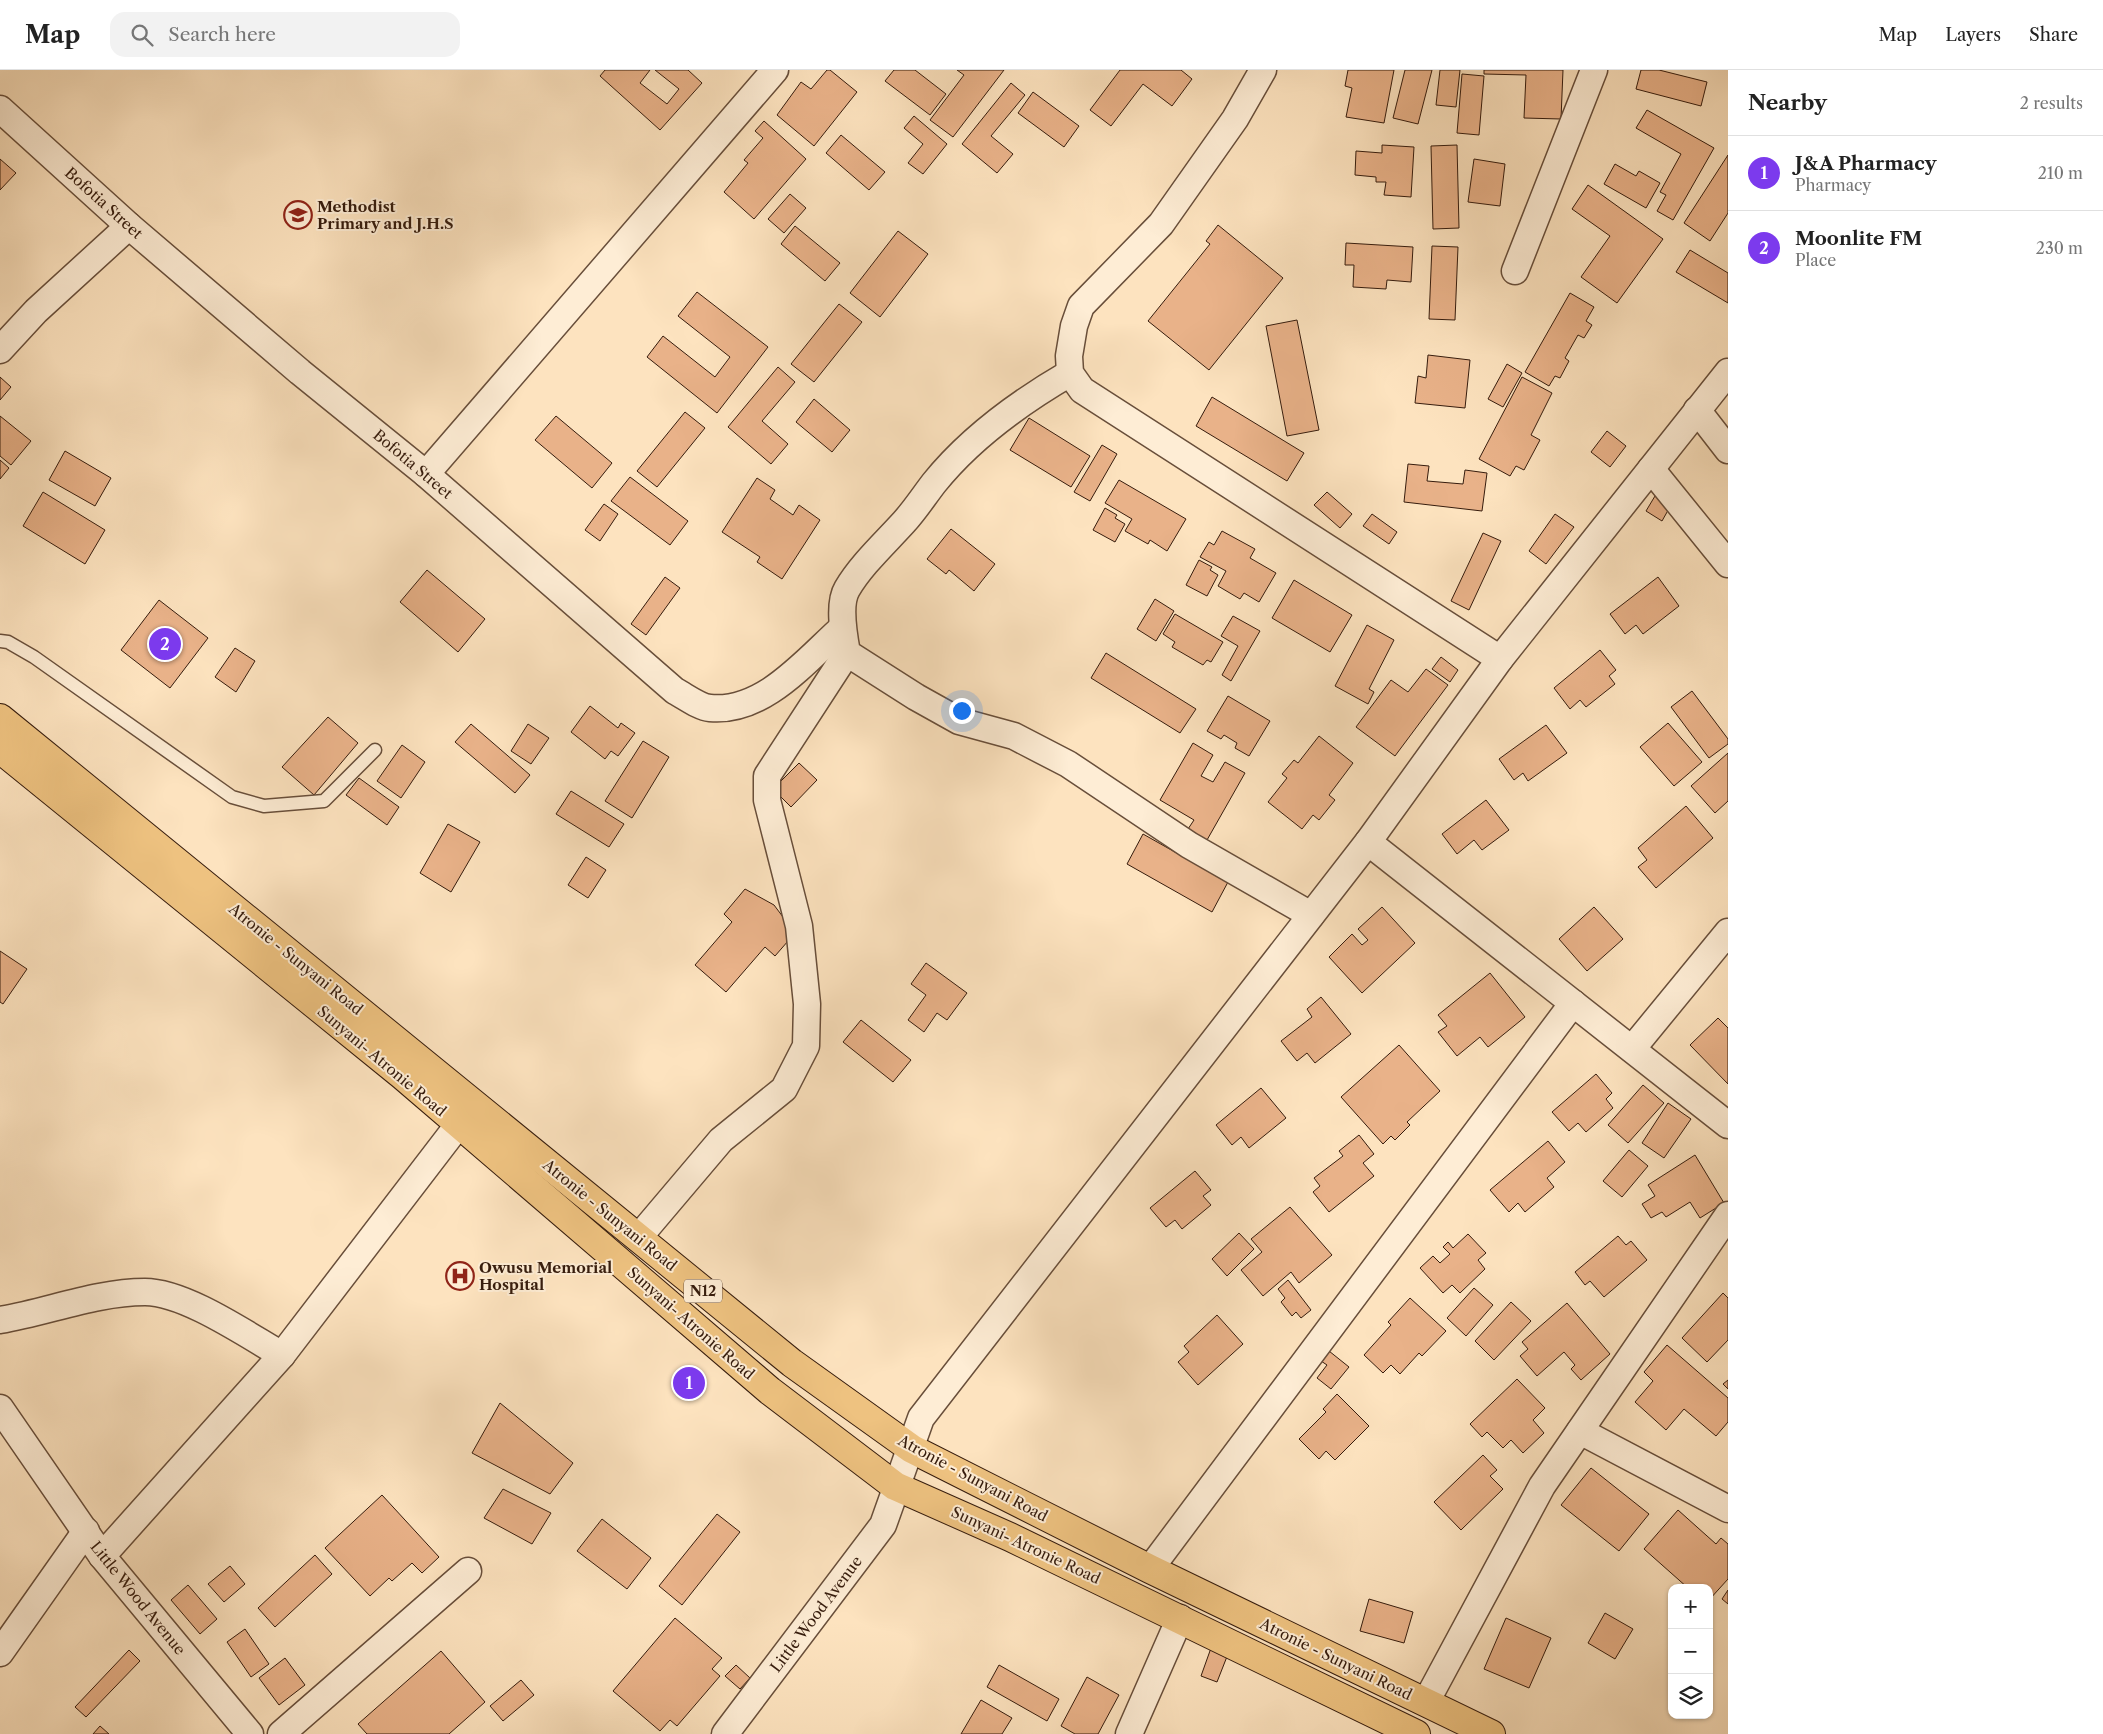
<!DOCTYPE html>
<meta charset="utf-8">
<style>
body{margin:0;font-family:"Libre Caslon Text",serif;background:#f2f2f2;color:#222}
.controls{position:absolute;right:15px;bottom:15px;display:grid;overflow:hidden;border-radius:10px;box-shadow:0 1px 4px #0004}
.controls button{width:45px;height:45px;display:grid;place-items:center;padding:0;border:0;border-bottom:1px solid #e0e0e0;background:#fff;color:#222;font:25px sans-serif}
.you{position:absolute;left:961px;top:640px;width:18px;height:18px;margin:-12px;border:4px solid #fff;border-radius:50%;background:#1a73e8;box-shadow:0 0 0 8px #1a73e833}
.badge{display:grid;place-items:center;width:32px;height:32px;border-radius:50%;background:#7c3aed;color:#fff;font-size:16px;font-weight:700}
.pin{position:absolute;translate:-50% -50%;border:2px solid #fff;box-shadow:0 1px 5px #0006}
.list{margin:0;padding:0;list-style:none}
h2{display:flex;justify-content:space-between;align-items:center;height:65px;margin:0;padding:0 20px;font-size:21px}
h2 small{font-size:16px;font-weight:400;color:#767676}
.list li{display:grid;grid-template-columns:32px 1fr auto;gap:15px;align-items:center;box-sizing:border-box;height:75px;padding:0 20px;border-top:1px solid #e0e0e0}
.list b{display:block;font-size:19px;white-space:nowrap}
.list p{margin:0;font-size:16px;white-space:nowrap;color:#767676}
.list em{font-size:16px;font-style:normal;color:#767676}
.icon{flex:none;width:28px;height:28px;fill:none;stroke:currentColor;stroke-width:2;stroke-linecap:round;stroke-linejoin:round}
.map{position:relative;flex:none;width:1728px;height:1664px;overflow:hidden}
header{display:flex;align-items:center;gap:30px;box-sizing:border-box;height:70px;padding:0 25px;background:#fff;border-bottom:1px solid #e0e0e0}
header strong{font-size:24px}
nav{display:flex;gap:28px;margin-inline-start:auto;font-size:18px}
.search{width:350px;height:45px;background:#f2f2f2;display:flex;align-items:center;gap:12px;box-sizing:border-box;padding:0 18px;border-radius:15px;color:#767676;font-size:19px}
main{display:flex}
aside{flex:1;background:#fff}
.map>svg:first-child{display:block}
.building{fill:#e9b289;stroke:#361c0d}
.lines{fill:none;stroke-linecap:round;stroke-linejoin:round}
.service-casing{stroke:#684e3a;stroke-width:15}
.minor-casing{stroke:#684e3a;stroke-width:29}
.trunk-casing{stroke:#361c0d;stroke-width:30}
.service{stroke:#feedd5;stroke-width:12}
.minor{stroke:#feedd5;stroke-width:26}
.trunk{stroke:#eec280;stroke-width:28}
.labels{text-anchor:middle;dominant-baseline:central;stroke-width:4;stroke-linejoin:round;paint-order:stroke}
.shield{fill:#feedd5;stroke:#725b49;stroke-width:1}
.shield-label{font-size:14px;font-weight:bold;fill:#361c0d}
.street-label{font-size:15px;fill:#361c0d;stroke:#feedd5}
.poi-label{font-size:15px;font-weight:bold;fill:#361c0d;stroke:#feedd5;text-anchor:start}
</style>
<header>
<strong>Map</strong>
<div class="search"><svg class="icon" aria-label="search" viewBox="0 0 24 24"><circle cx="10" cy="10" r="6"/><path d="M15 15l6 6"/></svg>Search here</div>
<nav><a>Map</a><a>Layers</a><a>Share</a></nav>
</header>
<main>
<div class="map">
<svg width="1728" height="1664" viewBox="0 0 1728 1664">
<rect width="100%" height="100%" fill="#fde3bf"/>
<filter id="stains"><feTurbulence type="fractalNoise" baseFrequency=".004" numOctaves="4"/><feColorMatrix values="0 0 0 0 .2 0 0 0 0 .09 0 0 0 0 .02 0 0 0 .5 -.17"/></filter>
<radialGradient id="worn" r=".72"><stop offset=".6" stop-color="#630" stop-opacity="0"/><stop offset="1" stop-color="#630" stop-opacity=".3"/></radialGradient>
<g class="building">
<polygon points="605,0 650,0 640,13 667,34 679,19 655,0 688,0 702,13 660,60 600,6"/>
<polygon points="827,0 830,0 857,22 814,76 777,45 801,12 811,19"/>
<polygon points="894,0 915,0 946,24 930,45 885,11"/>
<polygon points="957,0 1004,0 953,67 930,50 964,5"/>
<polygon points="1120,0 1181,0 1192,9 1172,36 1143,14 1111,56 1090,40"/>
<polygon points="1348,0 1394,0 1384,53 1346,47 1352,18 1345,16"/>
<polygon points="1405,0 1432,0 1418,54 1393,48"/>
<polygon points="1440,0 1460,0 1456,37 1436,35"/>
<polygon points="1484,0 1563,0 1561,49 1524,48 1526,5 1484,4"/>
<polygon points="1641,0 1659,0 1707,12 1701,36 1636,19"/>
<polygon points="1462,4 1484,6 1479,65 1457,63"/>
<polygon points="1011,13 1025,25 991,66 1013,84 997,103 962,74"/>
<polygon points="1033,22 1079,56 1064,77 1018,43"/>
<polygon points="1647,40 1714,78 1673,150 1657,141 1666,125 1660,122 1681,84 1636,58"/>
<polygon points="914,46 947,74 923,104 908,93 923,74 904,58"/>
<polygon points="764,51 806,89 754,149 724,122 748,93 744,90 763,68 755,61"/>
<polygon points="841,65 885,102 869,120 826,83"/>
<polygon points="1382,75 1414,77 1411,127 1384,125 1386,112 1376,112 1376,107 1355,105 1356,81 1382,83"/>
<polygon points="1457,75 1459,158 1433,159 1431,76"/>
<polygon points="1728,85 1728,143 1710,171 1684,153"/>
<polygon points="0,89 16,103 0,120"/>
<polygon points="1474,89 1505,94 1500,136 1468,132"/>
<polygon points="1615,94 1636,106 1639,101 1660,113 1646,138 1604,114"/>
<polygon points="1588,115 1663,169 1617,233 1581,207 1610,166 1572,139"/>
<polygon points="790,124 806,138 784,163 768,149"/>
<polygon points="1218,155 1283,208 1209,300 1148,251 1210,174 1206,171"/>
<polygon points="795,156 840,193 825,211 781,174"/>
<polygon points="898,161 928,184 880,247 850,223"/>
<polygon points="1346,173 1413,177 1411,212 1387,210 1386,219 1353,217 1354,195 1345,195"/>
<polygon points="1432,176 1458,177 1455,250 1429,249"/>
<polygon points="1690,180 1728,203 1728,233 1676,202"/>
<polygon points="697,222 768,277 717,343 647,287 663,266 715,307 730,287 678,246"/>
<polygon points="1570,223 1594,237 1586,251 1592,255 1584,268 1578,265 1565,288 1569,291 1560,308 1555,306 1549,316 1525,302"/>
<polygon points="839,234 862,252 814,312 791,294"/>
<polygon points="1297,250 1319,360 1287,366 1266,256"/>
<polygon points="1428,285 1470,290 1465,338 1415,333 1418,306 1426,308"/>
<polygon points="1507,294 1522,303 1503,337 1488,329"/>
<polygon points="778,297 795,312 762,351 788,374 771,394 728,357"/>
<polygon points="0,307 11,317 0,330"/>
<polygon points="1522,307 1552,323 1531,365 1540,370 1524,400 1516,396 1510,406 1479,389"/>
<polygon points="1212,327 1304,383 1287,411 1196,356"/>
<polygon points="814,329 850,360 832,382 796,352"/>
<polygon points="685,342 705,358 657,417 637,401"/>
<polygon points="0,346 31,371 11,395 0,386"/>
<polygon points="556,346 612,393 592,418 535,370"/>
<polygon points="1029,348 1090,386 1071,417 1010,380"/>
<polygon points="1607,361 1626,376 1610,397 1591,382"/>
<polygon points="1102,375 1117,384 1090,431 1074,422"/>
<polygon points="65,381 111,408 95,436 49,410"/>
<polygon points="0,390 9,398 0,409"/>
<polygon points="1408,394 1429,396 1427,411 1463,414 1465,400 1487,403 1482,441 1404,432"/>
<polygon points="630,407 688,451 670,475 611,431"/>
<polygon points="757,408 775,420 770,429 793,445 799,435 820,450 782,509 757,492 760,487 722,462"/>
<polygon points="1119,410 1186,449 1167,481 1150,470 1148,474 1125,461 1132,449 1105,433"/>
<polygon points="43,422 105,460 85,494 23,456"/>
<polygon points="1327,422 1352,444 1340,458 1314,435"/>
<polygon points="1655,426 1671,435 1662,451 1646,441"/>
<polygon points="604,434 618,444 600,471 585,460"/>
<polygon points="1105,438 1117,445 1115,448 1125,454 1115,472 1093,460"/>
<polygon points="1372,444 1397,462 1389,474 1363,456"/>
<polygon points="1555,444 1574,457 1546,494 1529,481"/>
<polygon points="951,459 995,494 974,521 949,500 946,504 927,489"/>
<polygon points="1222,461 1255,479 1250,488 1276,503 1259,532 1244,523 1240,529 1218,516 1226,501 1200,487 1209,472 1214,475"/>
<polygon points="1483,463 1501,471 1469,540 1451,531"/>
<polygon points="1199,490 1212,497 1210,500 1218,505 1207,526 1186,515"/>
<polygon points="427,500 485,549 458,582 400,532"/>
<polygon points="665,507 680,518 646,565 631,554"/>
<polygon points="1658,507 1679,536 1643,564 1636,555 1625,564 1610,544"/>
<polygon points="1294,510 1352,545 1330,582 1272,548"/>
<polygon points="1155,529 1174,541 1156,571 1137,559"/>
<polygon points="159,530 208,568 170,618 121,580"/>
<polygon points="1175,544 1223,572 1211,592 1207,590 1203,595 1172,577 1175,572 1163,564"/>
<polygon points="1233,546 1260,561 1231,611 1222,605 1238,576 1221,566"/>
<polygon points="1367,555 1394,570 1369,619 1374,622 1368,634 1335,616"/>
<polygon points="235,578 255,591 236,622 215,607"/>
<polygon points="1600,580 1616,600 1609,606 1615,614 1586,637 1580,630 1570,639 1554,618"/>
<polygon points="1106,583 1196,639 1180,663 1091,608"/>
<polygon points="1441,587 1458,600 1450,612 1432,599"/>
<polygon points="1426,599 1448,615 1395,686 1356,657 1391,610 1408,622"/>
<polygon points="1692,621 1728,669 1728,674 1709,688 1671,637"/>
<polygon points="1228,626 1270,651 1249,686 1235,678 1237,673 1224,665 1221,669 1207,661"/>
<polygon points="590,636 618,658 621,653 635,663 618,686 611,681 605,689 571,662"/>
<polygon points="328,647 358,673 314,725 282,697"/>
<polygon points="1668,653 1702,692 1674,716 1640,677"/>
<polygon points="471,654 530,705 515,723 455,672"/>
<polygon points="528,654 549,668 531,694 511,681"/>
<polygon points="1546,655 1567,683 1528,711 1523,703 1514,710 1499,689"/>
<polygon points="1319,666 1353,693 1329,725 1335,730 1319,750 1313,745 1302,759 1268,732 1287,708 1282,704 1294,690 1298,693"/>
<polygon points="643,671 669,687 632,748 605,731"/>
<polygon points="1193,673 1213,685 1201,706 1213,712 1225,692 1245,703 1207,770 1188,759 1194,750 1160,730"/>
<polygon points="402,675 425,692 401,728 377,711"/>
<polygon points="1728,683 1728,731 1715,743 1691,716"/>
<polygon points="799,693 817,710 791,737 773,719"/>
<polygon points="359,708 399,737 387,755 346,725"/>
<polygon points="571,721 624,754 609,777 556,744"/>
<polygon points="1486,730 1509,760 1482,780 1474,770 1457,784 1442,764"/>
<polygon points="1686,736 1713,768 1656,818 1638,797 1647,790 1638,778"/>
<polygon points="448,754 480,772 451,822 420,803"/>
<polygon points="1143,764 1228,812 1212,842 1127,794"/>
<polygon points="586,787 606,800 588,828 568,815"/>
<polygon points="745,819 774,835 795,863 775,886 765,877 726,922 695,895 732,852 724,844"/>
<polygon points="1382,837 1415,873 1362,923 1329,887 1352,864 1362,875 1368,870 1358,859"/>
<polygon points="1594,837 1623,869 1587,901 1559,869"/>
<polygon points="0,881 27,899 3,934 0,932"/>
<polygon points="926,893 967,923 947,950 937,943 924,962 908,950 926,925 911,914"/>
<polygon points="1490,903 1525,947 1488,977 1480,967 1457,986 1438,962 1447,956 1438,945"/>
<polygon points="1321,927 1351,964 1315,993 1307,983 1297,991 1281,971 1312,947 1307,939"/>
<polygon points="1718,948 1728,958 1728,1014 1690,975"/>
<polygon points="861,950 911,990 893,1012 843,972"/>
<polygon points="1399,975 1440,1021 1407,1052 1410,1055 1395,1070 1391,1066 1383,1074 1341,1027"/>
<polygon points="1596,1004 1612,1023 1606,1029 1613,1038 1586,1062 1578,1053 1569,1061 1552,1042"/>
<polygon points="1643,1015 1664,1033 1628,1073 1608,1055"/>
<polygon points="1261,1018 1286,1048 1249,1078 1241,1067 1232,1075 1216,1055"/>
<polygon points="1668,1033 1691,1049 1664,1088 1642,1073"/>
<polygon points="1359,1065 1374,1084 1363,1093 1374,1106 1329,1142 1313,1122 1320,1116 1314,1108 1343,1086 1339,1081"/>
<polygon points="1548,1071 1565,1092 1547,1108 1554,1117 1525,1142 1518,1133 1509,1142 1490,1120"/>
<polygon points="1629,1080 1648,1096 1622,1127 1603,1111"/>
<polygon points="1695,1085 1724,1133 1700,1148 1690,1132 1666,1147 1662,1142 1651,1148 1642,1134 1655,1126 1648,1115"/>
<polygon points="1195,1101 1211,1120 1203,1126 1211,1135 1182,1159 1175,1150 1166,1157 1150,1138"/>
<polygon points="1290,1137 1332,1185 1299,1213 1291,1202 1263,1226 1241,1200 1262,1182 1251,1169"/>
<polygon points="1239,1163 1254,1179 1227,1206 1212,1189"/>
<polygon points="1468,1164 1486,1183 1478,1190 1485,1199 1460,1223 1452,1215 1443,1223 1420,1198 1433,1186 1440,1193 1450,1184 1443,1177 1448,1172 1453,1178"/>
<polygon points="1618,1166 1626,1175 1631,1171 1647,1190 1604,1227 1590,1211 1585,1215 1575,1202"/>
<polygon points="1288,1210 1311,1240 1301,1248 1296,1242 1292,1246 1281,1232 1285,1228 1278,1219"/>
<polygon points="1474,1218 1493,1235 1466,1266 1447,1248"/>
<polygon points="1723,1223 1728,1228 1728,1270 1707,1292 1682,1268"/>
<polygon points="1410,1228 1446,1261 1422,1286 1419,1283 1400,1304 1391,1295 1383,1303 1364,1285 1391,1255 1388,1252"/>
<polygon points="1511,1232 1531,1251 1494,1290 1475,1271"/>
<polygon points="1567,1233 1610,1284 1581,1310 1571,1299 1575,1295 1564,1282 1537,1306 1520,1286 1528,1279 1522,1272"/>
<polygon points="1217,1245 1243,1274 1198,1315 1178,1292 1189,1282 1184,1276"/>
<polygon points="1667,1275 1728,1328 1728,1352 1716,1366 1684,1339 1666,1360 1635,1332 1653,1311 1644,1302"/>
<polygon points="1329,1281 1349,1297 1331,1319 1317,1308 1327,1295 1321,1291"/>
<polygon points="1517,1309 1545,1338 1533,1350 1544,1363 1523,1383 1511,1370 1503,1378 1487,1362 1482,1367 1470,1354"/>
<polygon points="1728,1310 1728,1319 1723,1314"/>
<polygon points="1337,1324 1369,1356 1335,1390 1326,1381 1319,1389 1299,1369 1326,1342 1323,1339"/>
<polygon points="500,1333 573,1393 550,1424 472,1383"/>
<polygon points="1483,1385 1497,1400 1490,1406 1503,1419 1461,1460 1434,1432"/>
<polygon points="1591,1398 1649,1444 1619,1481 1561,1435"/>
<polygon points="503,1419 551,1443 532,1474 484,1448"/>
<polygon points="382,1425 439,1487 422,1503 412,1493 392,1511 389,1508 370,1526 325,1478"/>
<polygon points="1678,1440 1716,1474 1721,1468 1728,1474 1728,1509 1709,1530 1709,1518 1688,1518 1644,1479"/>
<polygon points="717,1444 740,1462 682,1535 659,1516"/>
<polygon points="602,1449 651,1488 627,1519 577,1481"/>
<polygon points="315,1485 332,1504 275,1557 258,1538"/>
<polygon points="230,1496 245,1514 224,1532 208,1514"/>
<polygon points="188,1515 217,1549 200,1564 171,1530"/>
<polygon points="1728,1520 1728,1534 1722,1529"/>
<polygon points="1369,1529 1413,1542 1404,1573 1360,1561"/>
<polygon points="1605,1543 1633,1559 1615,1589 1588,1573"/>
<polygon points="675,1548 722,1588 712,1599 720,1606 677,1656 670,1650 660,1661 613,1621"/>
<polygon points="1506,1548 1551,1568 1529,1618 1484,1599"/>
<polygon points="245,1559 269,1594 251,1607 227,1572"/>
<polygon points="1211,1578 1228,1584 1217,1612 1201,1606"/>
<polygon points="129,1580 140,1591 86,1647 75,1637"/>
<polygon points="441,1581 485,1632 449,1664 367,1664 358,1654"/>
<polygon points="285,1588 305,1615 279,1635 259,1608"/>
<polygon points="736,1595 750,1608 740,1619 725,1606"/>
<polygon points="999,1595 1059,1629 1047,1651 987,1617"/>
<polygon points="1087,1607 1119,1625 1098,1664 1075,1664 1061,1656"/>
<polygon points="521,1610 534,1625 503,1651 490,1636"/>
<polygon points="981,1630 1012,1648 1002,1664 961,1664"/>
<polygon points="100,1656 109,1664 93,1664"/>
</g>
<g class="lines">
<defs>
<polyline id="service" points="0,571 8,572 34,587 232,727 264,736 324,731 375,680"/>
<g id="minor">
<polyline points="1263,0 1235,49 1161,154 1081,236 1074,256 1069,286 1070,303 1082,320 1500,589"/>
<path d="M0,39l129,117 171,146 126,102 249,217c10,5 24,16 35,17 54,5 96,-48 132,-80"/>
<polyline points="1515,201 1594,0"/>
<polyline points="0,280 36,241 129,156"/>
<path d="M1070,303c-50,29 -99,64 -136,110 -10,13 -19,27 -30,39 -19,21 -43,43 -57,67 -9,15 -3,48 0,64l69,44 43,24 55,15 54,28 121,81 122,70"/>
<polyline points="1697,340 1728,380"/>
<polyline points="1651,399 1728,494"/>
<polyline points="426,404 775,0"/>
<polyline points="1368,772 1728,1055"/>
<polyline points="1632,979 1728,862"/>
<polyline points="638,1168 721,1070 784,1019 806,976 807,934 799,856 767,730 767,706 847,583"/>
<path d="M0,1250c48,-8 96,-28 145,-28 40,0 102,43 137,63"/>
<polyline points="0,1338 102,1486 250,1664"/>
<polyline points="1580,1361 1728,1439"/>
<polyline points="102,1486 282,1285 459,1054"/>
<polyline points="1150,1499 1573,933"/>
<polyline points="0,1583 86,1461"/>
<polyline points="1426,1632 1542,1416 1728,1145"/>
<polyline points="281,1664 468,1501"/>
<polyline points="725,1664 883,1455 921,1348 1368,772 1500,589 1728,302"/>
<polyline points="1129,1664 1180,1548"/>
</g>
<g id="trunk">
<polyline points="0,648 792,1293 912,1379 1150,1499 1491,1664"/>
<polyline points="0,679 403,1006 770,1321 895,1416 1010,1467 1416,1664"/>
</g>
</defs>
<use href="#service" class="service-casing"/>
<use href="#minor" class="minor-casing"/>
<use href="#trunk" class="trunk-casing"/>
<use href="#service" class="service"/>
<use href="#minor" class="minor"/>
<use href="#trunk" class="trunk"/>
</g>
<defs>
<symbol id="school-ring" viewBox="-11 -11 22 22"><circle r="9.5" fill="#feedd5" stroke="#8f2418" stroke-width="1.5"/><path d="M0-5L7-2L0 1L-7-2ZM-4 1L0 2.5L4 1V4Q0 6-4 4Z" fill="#8f2418"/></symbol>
<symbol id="hospital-ring" viewBox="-11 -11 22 22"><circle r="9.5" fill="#feedd5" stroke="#8f2418" stroke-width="1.5"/><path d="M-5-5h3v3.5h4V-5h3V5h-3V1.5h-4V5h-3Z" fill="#8f2418"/></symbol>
</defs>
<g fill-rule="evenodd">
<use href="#school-ring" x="282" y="129" width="32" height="32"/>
<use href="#hospital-ring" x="444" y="1190" width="32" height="32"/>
</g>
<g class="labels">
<rect class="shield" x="684" y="1209.5" width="38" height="23" rx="4"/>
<g class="shield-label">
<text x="703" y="1221">N12</text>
</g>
<g class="street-label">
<text transform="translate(104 133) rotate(42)">Bofotia Street</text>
<text transform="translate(413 394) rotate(40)">Bofotia Street</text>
<text transform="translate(296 889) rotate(39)">Atronie - Sunyani Road</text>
<text transform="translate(382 991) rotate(40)">Sunyani- Atronie Road</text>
<text transform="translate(610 1145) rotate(39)">Atronie - Sunyani Road</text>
<text transform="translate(691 1253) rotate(41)">Sunyani- Atronie Road</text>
<text transform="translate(973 1408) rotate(28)">Atronie - Sunyani Road</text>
<text transform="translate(1026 1475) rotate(25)">Sunyani- Atronie Road</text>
<text transform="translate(138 1528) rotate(51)">Little Wood Avenue</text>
<text transform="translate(816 1544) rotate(-53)">Little Wood Avenue</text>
<text transform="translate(1336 1589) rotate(26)">Atronie - Sunyani Road</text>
</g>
<g class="poi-label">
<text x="317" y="136">Methodist<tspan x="317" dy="17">Primary and J.H.S</tspan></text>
<text x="479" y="1197">Owusu Memorial<tspan x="479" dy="17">Hospital</tspan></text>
</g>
</g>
<rect width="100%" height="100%" filter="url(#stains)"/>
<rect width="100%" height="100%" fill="url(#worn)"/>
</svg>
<div class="controls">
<button>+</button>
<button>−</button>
<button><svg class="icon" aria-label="layers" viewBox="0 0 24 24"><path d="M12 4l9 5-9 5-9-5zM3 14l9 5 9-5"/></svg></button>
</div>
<div class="you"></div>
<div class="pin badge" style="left:689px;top:1313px">1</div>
<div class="pin badge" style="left:165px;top:574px">2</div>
</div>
<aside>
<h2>Nearby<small>2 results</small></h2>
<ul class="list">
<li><span class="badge">1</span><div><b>J&amp;A Pharmacy</b><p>Pharmacy</p></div><em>210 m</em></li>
<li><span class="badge">2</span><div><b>Moonlite FM</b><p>Place</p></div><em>230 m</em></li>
</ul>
</aside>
</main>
